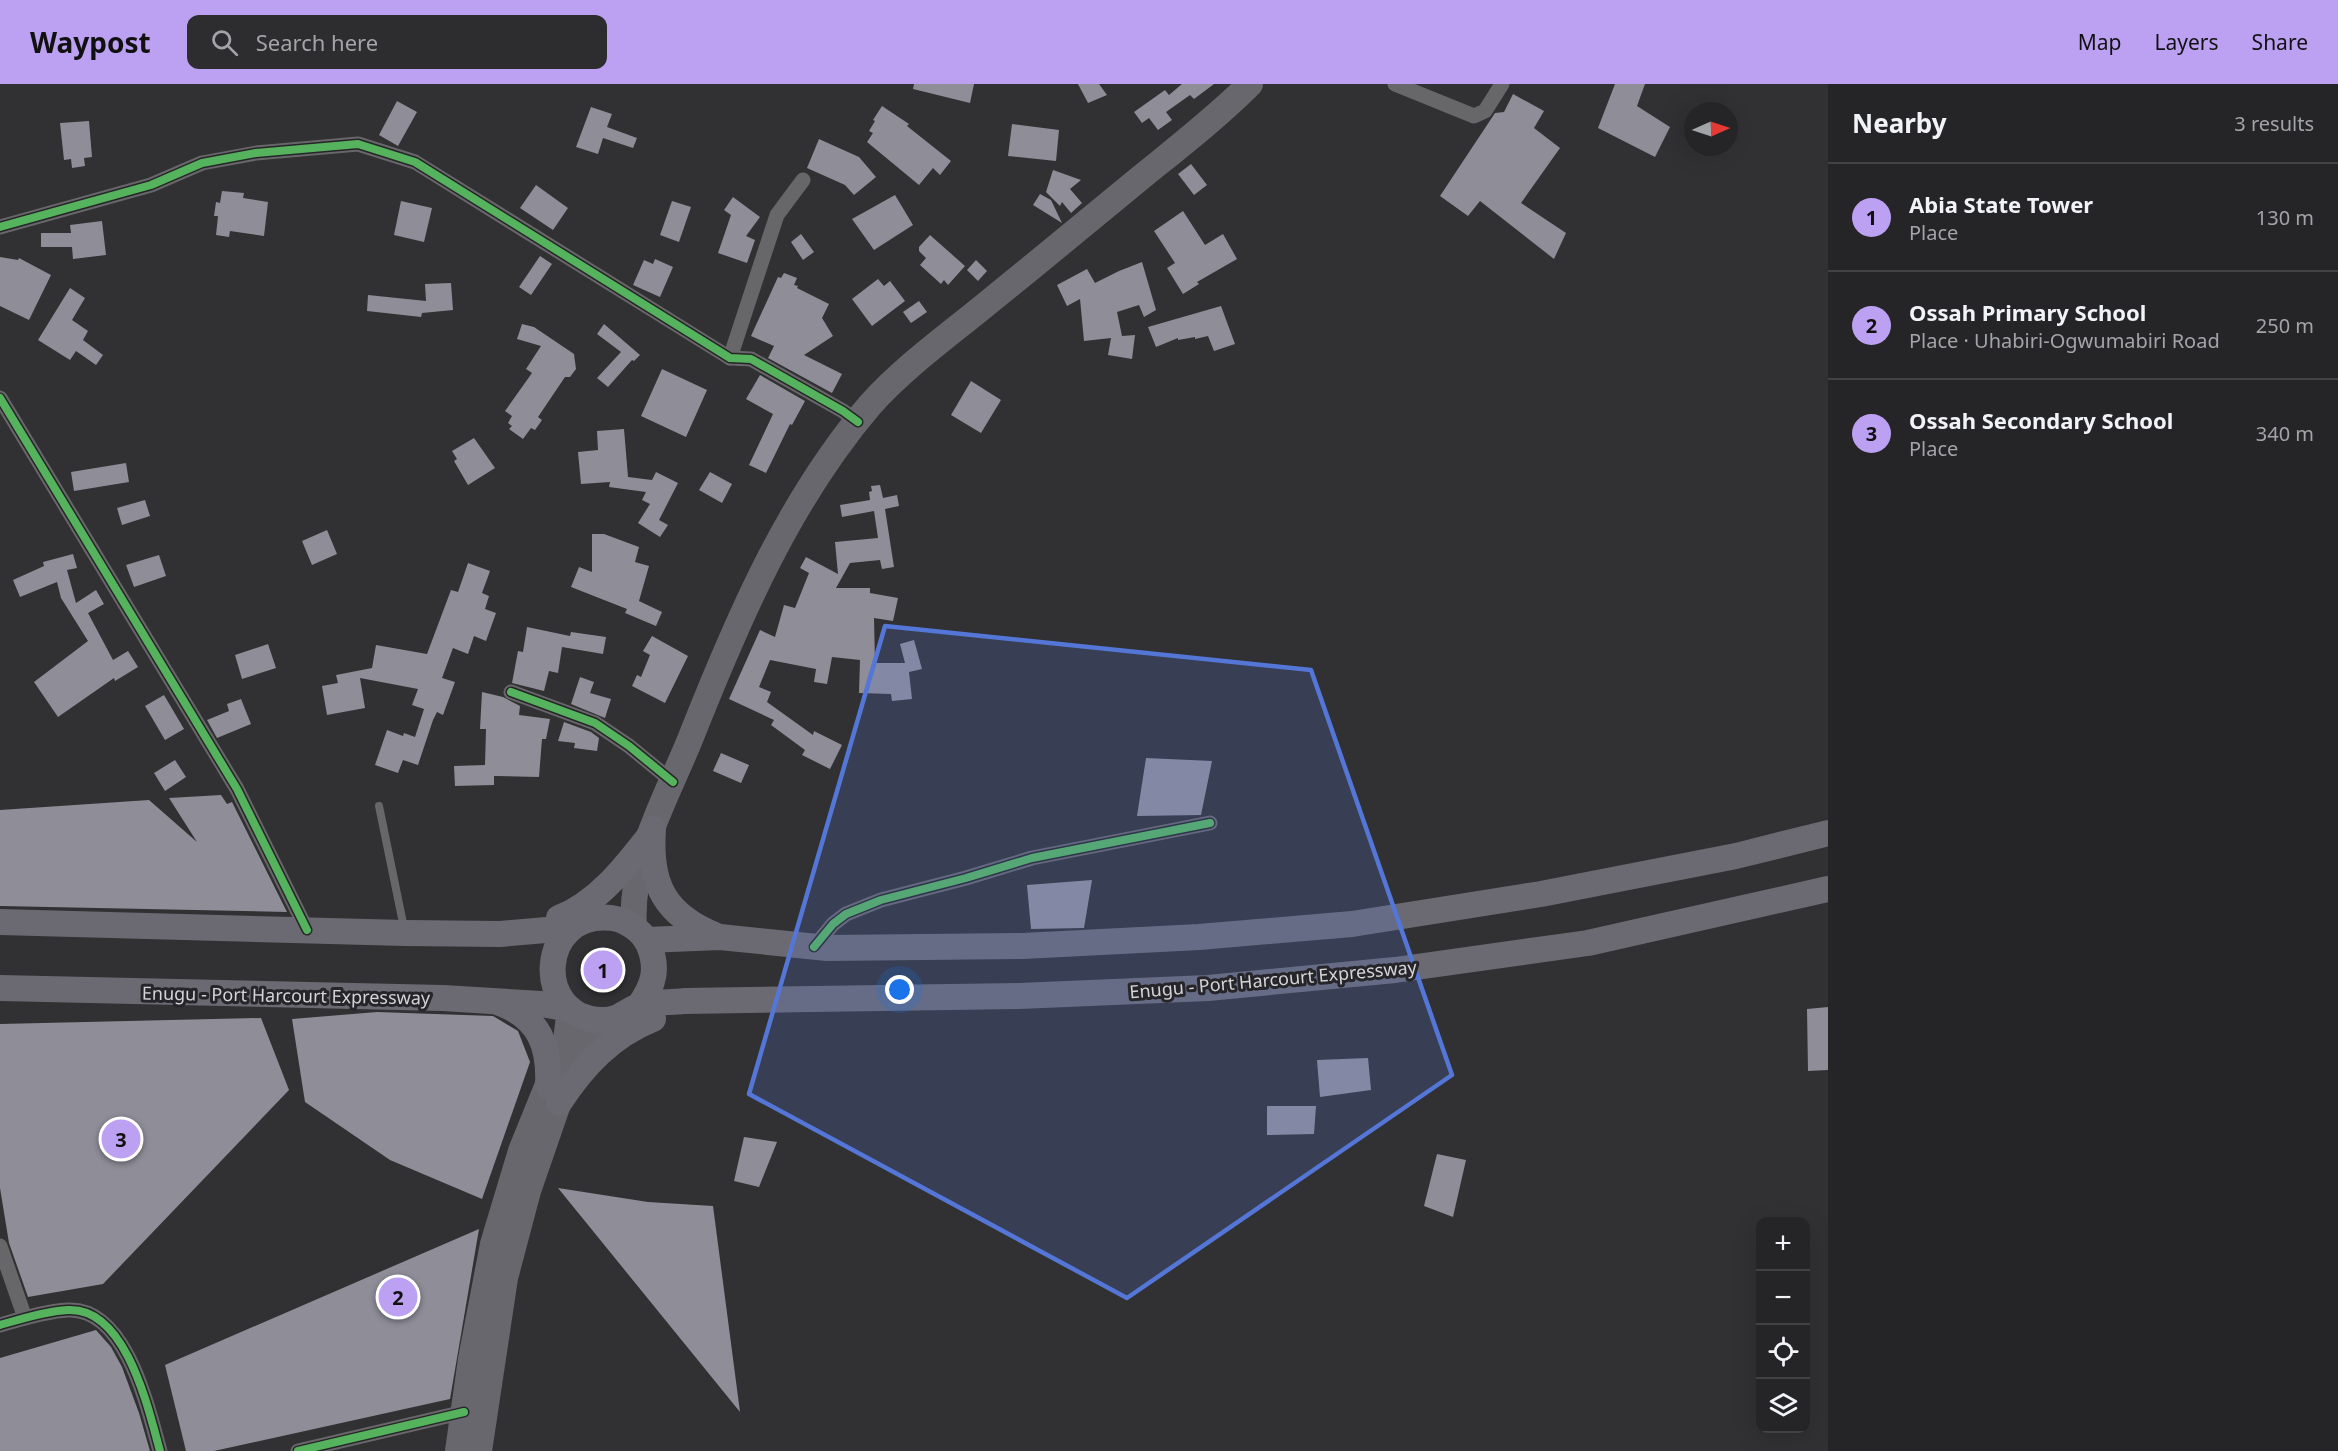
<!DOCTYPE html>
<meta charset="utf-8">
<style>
body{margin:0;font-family:"Noto Sans",sans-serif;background:#2d2c2e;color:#f1f3f6}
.controls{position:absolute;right:18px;bottom:18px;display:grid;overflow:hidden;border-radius:12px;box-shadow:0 6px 24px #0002}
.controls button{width:54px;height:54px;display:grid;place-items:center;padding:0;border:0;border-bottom:2px solid #424143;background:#252426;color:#f1f3f6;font:30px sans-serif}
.compass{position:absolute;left:1684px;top:18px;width:54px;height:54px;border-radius:50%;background:#252426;box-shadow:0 6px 24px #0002;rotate:87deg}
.you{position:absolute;left:900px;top:906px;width:21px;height:21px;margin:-15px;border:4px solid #fff;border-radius:50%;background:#1a73e8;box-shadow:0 0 0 9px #1a73e833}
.badge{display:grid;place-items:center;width:39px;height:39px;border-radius:50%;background:#bca0f2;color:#111;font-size:20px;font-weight:700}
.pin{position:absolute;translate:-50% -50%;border:3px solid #fff;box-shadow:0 2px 6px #0006}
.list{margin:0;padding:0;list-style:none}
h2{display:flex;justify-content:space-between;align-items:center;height:78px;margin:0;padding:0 24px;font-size:26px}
h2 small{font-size:20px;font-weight:400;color:#a3a4a7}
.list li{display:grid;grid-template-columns:39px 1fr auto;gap:18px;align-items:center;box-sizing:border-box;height:108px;padding:0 24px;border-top:2px solid #424143}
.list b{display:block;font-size:22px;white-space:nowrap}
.list p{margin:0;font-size:20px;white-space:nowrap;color:#a3a4a7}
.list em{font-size:20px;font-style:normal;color:#a3a4a7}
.icon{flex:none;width:33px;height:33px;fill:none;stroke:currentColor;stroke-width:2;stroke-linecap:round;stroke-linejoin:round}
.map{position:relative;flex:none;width:1828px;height:1367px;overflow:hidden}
header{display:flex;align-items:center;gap:36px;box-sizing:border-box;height:84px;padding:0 30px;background:#bca0f2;color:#111}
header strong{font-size:28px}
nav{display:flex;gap:33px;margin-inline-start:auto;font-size:21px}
.search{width:420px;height:54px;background:#2d2c2e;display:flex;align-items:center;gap:15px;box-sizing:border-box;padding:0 21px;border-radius:12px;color:#a3a4a7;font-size:22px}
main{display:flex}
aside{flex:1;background:#252426}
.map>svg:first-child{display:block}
.building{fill:#8f8d98}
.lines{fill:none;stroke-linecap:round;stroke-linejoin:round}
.service{stroke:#676668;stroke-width:8}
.minor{stroke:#676668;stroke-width:15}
.primary{stroke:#68676e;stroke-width:26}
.trunk{stroke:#6b6a72;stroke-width:26}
.cycleway-casing{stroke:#262529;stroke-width:11}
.cycleway{stroke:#56b35d;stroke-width:8}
.marked{fill:#5476d7;fill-opacity:0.2;stroke:#5476d7;stroke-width:4.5;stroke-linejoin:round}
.labels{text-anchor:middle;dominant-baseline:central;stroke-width:6;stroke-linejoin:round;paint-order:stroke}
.street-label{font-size:18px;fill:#d4d4d6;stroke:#262529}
</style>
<header>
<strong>Waypost</strong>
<div class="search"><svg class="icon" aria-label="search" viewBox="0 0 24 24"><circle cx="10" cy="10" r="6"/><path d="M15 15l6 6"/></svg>Search here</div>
<nav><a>Map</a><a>Layers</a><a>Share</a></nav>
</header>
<main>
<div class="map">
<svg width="1828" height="1367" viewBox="0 0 1828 1367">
<rect width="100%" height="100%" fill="#313032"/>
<g class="building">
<polygon points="914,0 974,0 970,19 913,5"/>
<polygon points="1078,0 1099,0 1107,11 1088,19"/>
<polygon points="1182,0 1214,0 1194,15 1190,11 1166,28 1172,36 1158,46 1149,34 1142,39 1134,28 1165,6 1169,11"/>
<polygon points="1615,0 1645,0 1637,22 1670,43 1655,73 1598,44"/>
<polygon points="1513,10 1544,27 1534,44 1560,64 1521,119 1566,149 1554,175 1480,117 1468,132 1440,112 1491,35 1495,29 1504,28"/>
<polygon points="397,17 417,28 398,62 379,51"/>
<polygon points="882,22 909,40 907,42 951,77 940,91 933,84 919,101 867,58 873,49 869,47 875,37 873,36"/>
<polygon points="591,23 612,30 607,43 637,54 633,64 603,54 598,70 576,63"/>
<polygon points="89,37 92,73 84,74 85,82 72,84 71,75 64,76 60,39"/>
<polygon points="1012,40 1059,46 1056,77 1008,72"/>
<polygon points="819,55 859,73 876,93 854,111 845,101 807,84"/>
<polygon points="1191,80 1207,101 1194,111 1178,90"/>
<polygon points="1053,86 1081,96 1070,105 1082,119 1071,129 1062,118 1060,122 1046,108"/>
<polygon points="536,101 568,124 553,146 520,124"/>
<polygon points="222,107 244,109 243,114 268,118 264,152 230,147 229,153 216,151 218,132 214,132 216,118 220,119"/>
<polygon points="1040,110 1051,116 1062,139 1033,121"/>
<polygon points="895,111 913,141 874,166 852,135"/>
<polygon points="733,113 760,133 746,152 755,156 747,179 718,169 731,131 724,126"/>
<polygon points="401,117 432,124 424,158 394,151"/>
<polygon points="672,117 691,123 679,158 660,151"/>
<polygon points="1183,127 1205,161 1223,150 1237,175 1197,198 1199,200 1183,210 1167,184 1175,179 1154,147"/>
<polygon points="102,137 106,171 73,175 72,163 41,163 41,149 71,149 70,141"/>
<polygon points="801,150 814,168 803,176 791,158"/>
<polygon points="930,151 965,182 948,201 944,196 941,200 920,181 926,174 919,167 919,163"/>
<polygon points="540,172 552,180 531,211 519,203"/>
<polygon points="0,173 18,176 19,174 51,191 29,236 0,222"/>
<polygon points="655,175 673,183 660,213 633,201 644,176 653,180"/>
<polygon points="976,176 987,187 978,197 967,186"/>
<polygon points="1142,178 1156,226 1144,233 1139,221 1117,228 1122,252 1135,251 1132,275 1108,271 1111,254 1084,257 1080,215 1067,222 1057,201 1087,185 1095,199 1119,187"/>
<polygon points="784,189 797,194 794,201 798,202 797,204 829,220 822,234 833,252 804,271 842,290 832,309 768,274 774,262 751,252 778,193 781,194"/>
<polygon points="878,195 884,202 890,197 905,217 872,242 852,215"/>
<polygon points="451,199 453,226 422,229 421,233 367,227 368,211 426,217 425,200"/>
<polygon points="70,204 85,214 72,236 88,247 83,256 103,271 96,281 76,267 70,276 38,256"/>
<polygon points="919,217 927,228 911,239 903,228"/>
<polygon points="1221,222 1235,260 1214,267 1208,252 1195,255 1195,253 1178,256 1178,254 1156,263 1148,243"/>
<polygon points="522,240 534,243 574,270 576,285 570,293 565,293 538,333 542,336 535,346 531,344 523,355 509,345 512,342 508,339 512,332 505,327 532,289 526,285 541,262 517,255"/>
<polygon points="604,240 640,271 634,277 632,276 608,303 597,294 621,268 597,250"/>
<polygon points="662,285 707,306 686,353 641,332"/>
<polygon points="760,291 805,317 792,341 790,340 766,389 749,381 773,330 746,315"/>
<polygon points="971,297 1001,316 981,349 951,331"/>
<polygon points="624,345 628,393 652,396 656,388 678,399 659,436 668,441 660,453 638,439 650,420 642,416 646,408 609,403 610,398 581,400 578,368 598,366 597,347"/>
<polygon points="474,354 495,384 468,401 454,377 457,375 452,367"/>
<polygon points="126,379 129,398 74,407 71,388"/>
<polygon points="710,388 732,400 722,419 699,406"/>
<polygon points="880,401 883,414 897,411 899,422 885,425 894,483 882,485 880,476 850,479 836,504 870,504 870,509 898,514 893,537 874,534 875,579 905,579 900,560 914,556 922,585 909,588 912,615 892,617 891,610 859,609 860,576 832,573 827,600 814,598 816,585 770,576 759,603 771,608 767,618 813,651 814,647 842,661 830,685 802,671 805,666 771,641 774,636 729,615 760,546 775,553 784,521 795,524 809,489 800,484 806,473 838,490 835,458 878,454 874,427 842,433 840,421 870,416 869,408 872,407 871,402"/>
<polygon points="145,416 150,432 122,441 117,424"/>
<polygon points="327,446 337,470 312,481 302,457"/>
<polygon points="592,450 604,450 639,463 635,478 649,482 639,517 662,528 656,542 625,529 627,525 571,503 579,483 592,488"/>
<polygon points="73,470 77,484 67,486 76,519 96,506 104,520 88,529 113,576 128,567 138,583 115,597 114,594 58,633 34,598 88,557 61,514 57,498 20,513 13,496 44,482 43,478"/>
<polygon points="159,471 166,492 134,503 126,481"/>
<polygon points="468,479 490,487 482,509 489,512 485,525 496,529 486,557 474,552 468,570 453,564 442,594 455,598 443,631 437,628 433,636 418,681 403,676 398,689 375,681 387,646 403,652 404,649 415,653 424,625 412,621 418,605 360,594 365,624 327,631 322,602 338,599 336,591 372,584 376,561 427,570 451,506 458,508"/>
<polygon points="527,543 570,552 571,548 606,553 603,570 562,563 558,589 549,587 544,607 512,599 518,567 523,568"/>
<polygon points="652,552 688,572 665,619 632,602 637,591 641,593 650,571 643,567"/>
<polygon points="268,560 276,584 242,595 235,571"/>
<polygon points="580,593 594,598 590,609 611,615 605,634 571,620"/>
<polygon points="482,608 503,613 520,622 519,631 550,635 546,655 542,655 539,693 494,692 494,701 455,702 454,682 485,681 486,645 480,645"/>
<polygon points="164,611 184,645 165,656 145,622"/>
<polygon points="241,615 251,640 217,654 207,636 229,627 227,620"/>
<polygon points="564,638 591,648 599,654 597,667 574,664 575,659 558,657"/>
<polygon points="721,669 749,681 741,699 713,687"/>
<polygon points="1146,674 1212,677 1201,731 1137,732"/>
<polygon points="175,676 186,693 165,707 154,689"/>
<polygon points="221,711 227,720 232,718 287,828 0,822 0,726 149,716 197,758 169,714"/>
<polygon points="1092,796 1084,844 1031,845 1027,801"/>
<polygon points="604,877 612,888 602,896 594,885"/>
<polygon points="1828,923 1828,986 1808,987 1807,925"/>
<polygon points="377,928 493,932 518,947 530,978 482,1115 390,1076 305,1018 292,935"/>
<polygon points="261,934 289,1006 103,1200 28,1213 9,1159 0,1104 0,940"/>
<polygon points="1368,974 1371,1006 1320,1013 1317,976"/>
<polygon points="1267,1022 1316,1022 1314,1050 1267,1051"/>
<polygon points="744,1053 777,1058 759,1103 734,1097"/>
<polygon points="1437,1070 1466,1076 1453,1133 1424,1122"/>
<polygon points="558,1104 648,1118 713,1122 740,1328"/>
<polygon points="479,1145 450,1315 214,1367 186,1367 165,1281"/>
<polygon points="96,1246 111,1263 122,1283 139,1329 150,1367 0,1367 0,1274"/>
</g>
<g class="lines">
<polyline class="service" points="379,722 404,844"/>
<g class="minor">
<polyline points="1395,0 1474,32 1485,27 1502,0"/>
<polyline points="0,143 151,101 202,79 256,69 358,60 415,78 730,274 751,275 843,327 858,338"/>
<polyline points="730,274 777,131 803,96"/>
<polyline points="0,314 237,705 307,846"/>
<polyline points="511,608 595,639 629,662 673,698"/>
<polyline points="814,863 833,840 846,830 881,816 966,794 1032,774 1210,739"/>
<polyline points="0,1162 25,1234"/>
<path d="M0,1241c21,-6 46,-14 68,-15 58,-3 80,98 92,141"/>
<polyline points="298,1367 464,1328"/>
</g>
<g class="primary">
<path d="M634,843c-5,-67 33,-130 57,-190 46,-116 97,-236 179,-332 33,-37 76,-68 114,-99 52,-42 104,-85 155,-127 38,-31 77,-61 111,-95"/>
<path d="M570,986c8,-20 16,-36 33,-50"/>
<polyline points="458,1367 471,1275 493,1160 521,1067 566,956 570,925"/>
<polyline points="479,1367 505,1194 528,1107 557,1023"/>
</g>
<g class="trunk">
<path d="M653,745c-4,55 11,86 64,107"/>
<path d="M559,834c39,-15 67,-52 92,-84"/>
<polyline points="0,838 405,849 500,850 570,844"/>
<polyline points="646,856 720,853 827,864 1023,862 1199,853 1352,840 1541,810 1736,772 1828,749"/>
<polyline points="0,904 443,914 541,920 570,925"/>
<path d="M500,919c40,15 50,44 48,83"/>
<path d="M639,922c15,-21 20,-38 9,-63 -7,-13 -22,-23 -36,-25 -73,-9 -81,99 -11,102 18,1 24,-9 38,-14 13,-5 31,-3 45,-5l335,-5 189,-8 187,-18 193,-27 240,-54"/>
<path d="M559,1019c24,-37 52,-67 94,-84"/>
</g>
<defs>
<g id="cycleway">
<polyline points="0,143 151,101 202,79 256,69 358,60 415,78 730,274 751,275 843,327 858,338"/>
<polyline points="0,314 237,705 307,846"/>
<polyline points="511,608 595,639 629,662 673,698"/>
<polyline points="814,863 833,840 846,830 881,816 966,794 1032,774 1210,739"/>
<path d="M0,1241c21,-6 46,-14 68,-15 58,-3 80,98 92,141"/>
<polyline points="298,1367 464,1328"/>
</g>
</defs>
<use href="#cycleway" class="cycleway-casing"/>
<use href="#cycleway" class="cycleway"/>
</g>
<path class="marked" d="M885,542l426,44 141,405 -325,223 -378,-204z"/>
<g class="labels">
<g class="street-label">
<text transform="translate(1273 895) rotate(-5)">Enugu - Port Harcourt Expressway</text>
<text transform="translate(286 911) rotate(1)">Enugu - Port Harcourt Expressway</text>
</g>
</g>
</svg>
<div class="controls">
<button>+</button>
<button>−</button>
<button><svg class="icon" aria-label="locate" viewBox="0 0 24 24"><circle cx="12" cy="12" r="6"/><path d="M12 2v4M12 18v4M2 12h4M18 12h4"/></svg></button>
<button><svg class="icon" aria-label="layers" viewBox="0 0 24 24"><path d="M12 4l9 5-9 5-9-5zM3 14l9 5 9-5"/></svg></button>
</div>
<svg class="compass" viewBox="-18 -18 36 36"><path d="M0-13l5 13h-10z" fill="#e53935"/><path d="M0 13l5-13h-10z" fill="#a3a4a7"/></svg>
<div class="you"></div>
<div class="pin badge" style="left:603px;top:886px">1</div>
<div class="pin badge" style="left:398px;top:1213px">2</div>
<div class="pin badge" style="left:121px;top:1055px">3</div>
</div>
<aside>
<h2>Nearby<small>3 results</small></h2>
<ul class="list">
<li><span class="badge">1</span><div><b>Abia State Tower</b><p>Place</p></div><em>130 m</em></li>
<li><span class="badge">2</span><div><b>Ossah Primary School</b><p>Place · Uhabiri-Ogwumabiri Road</p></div><em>250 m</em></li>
<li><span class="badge">3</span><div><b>Ossah Secondary School</b><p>Place</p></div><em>340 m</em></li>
</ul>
</aside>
</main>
